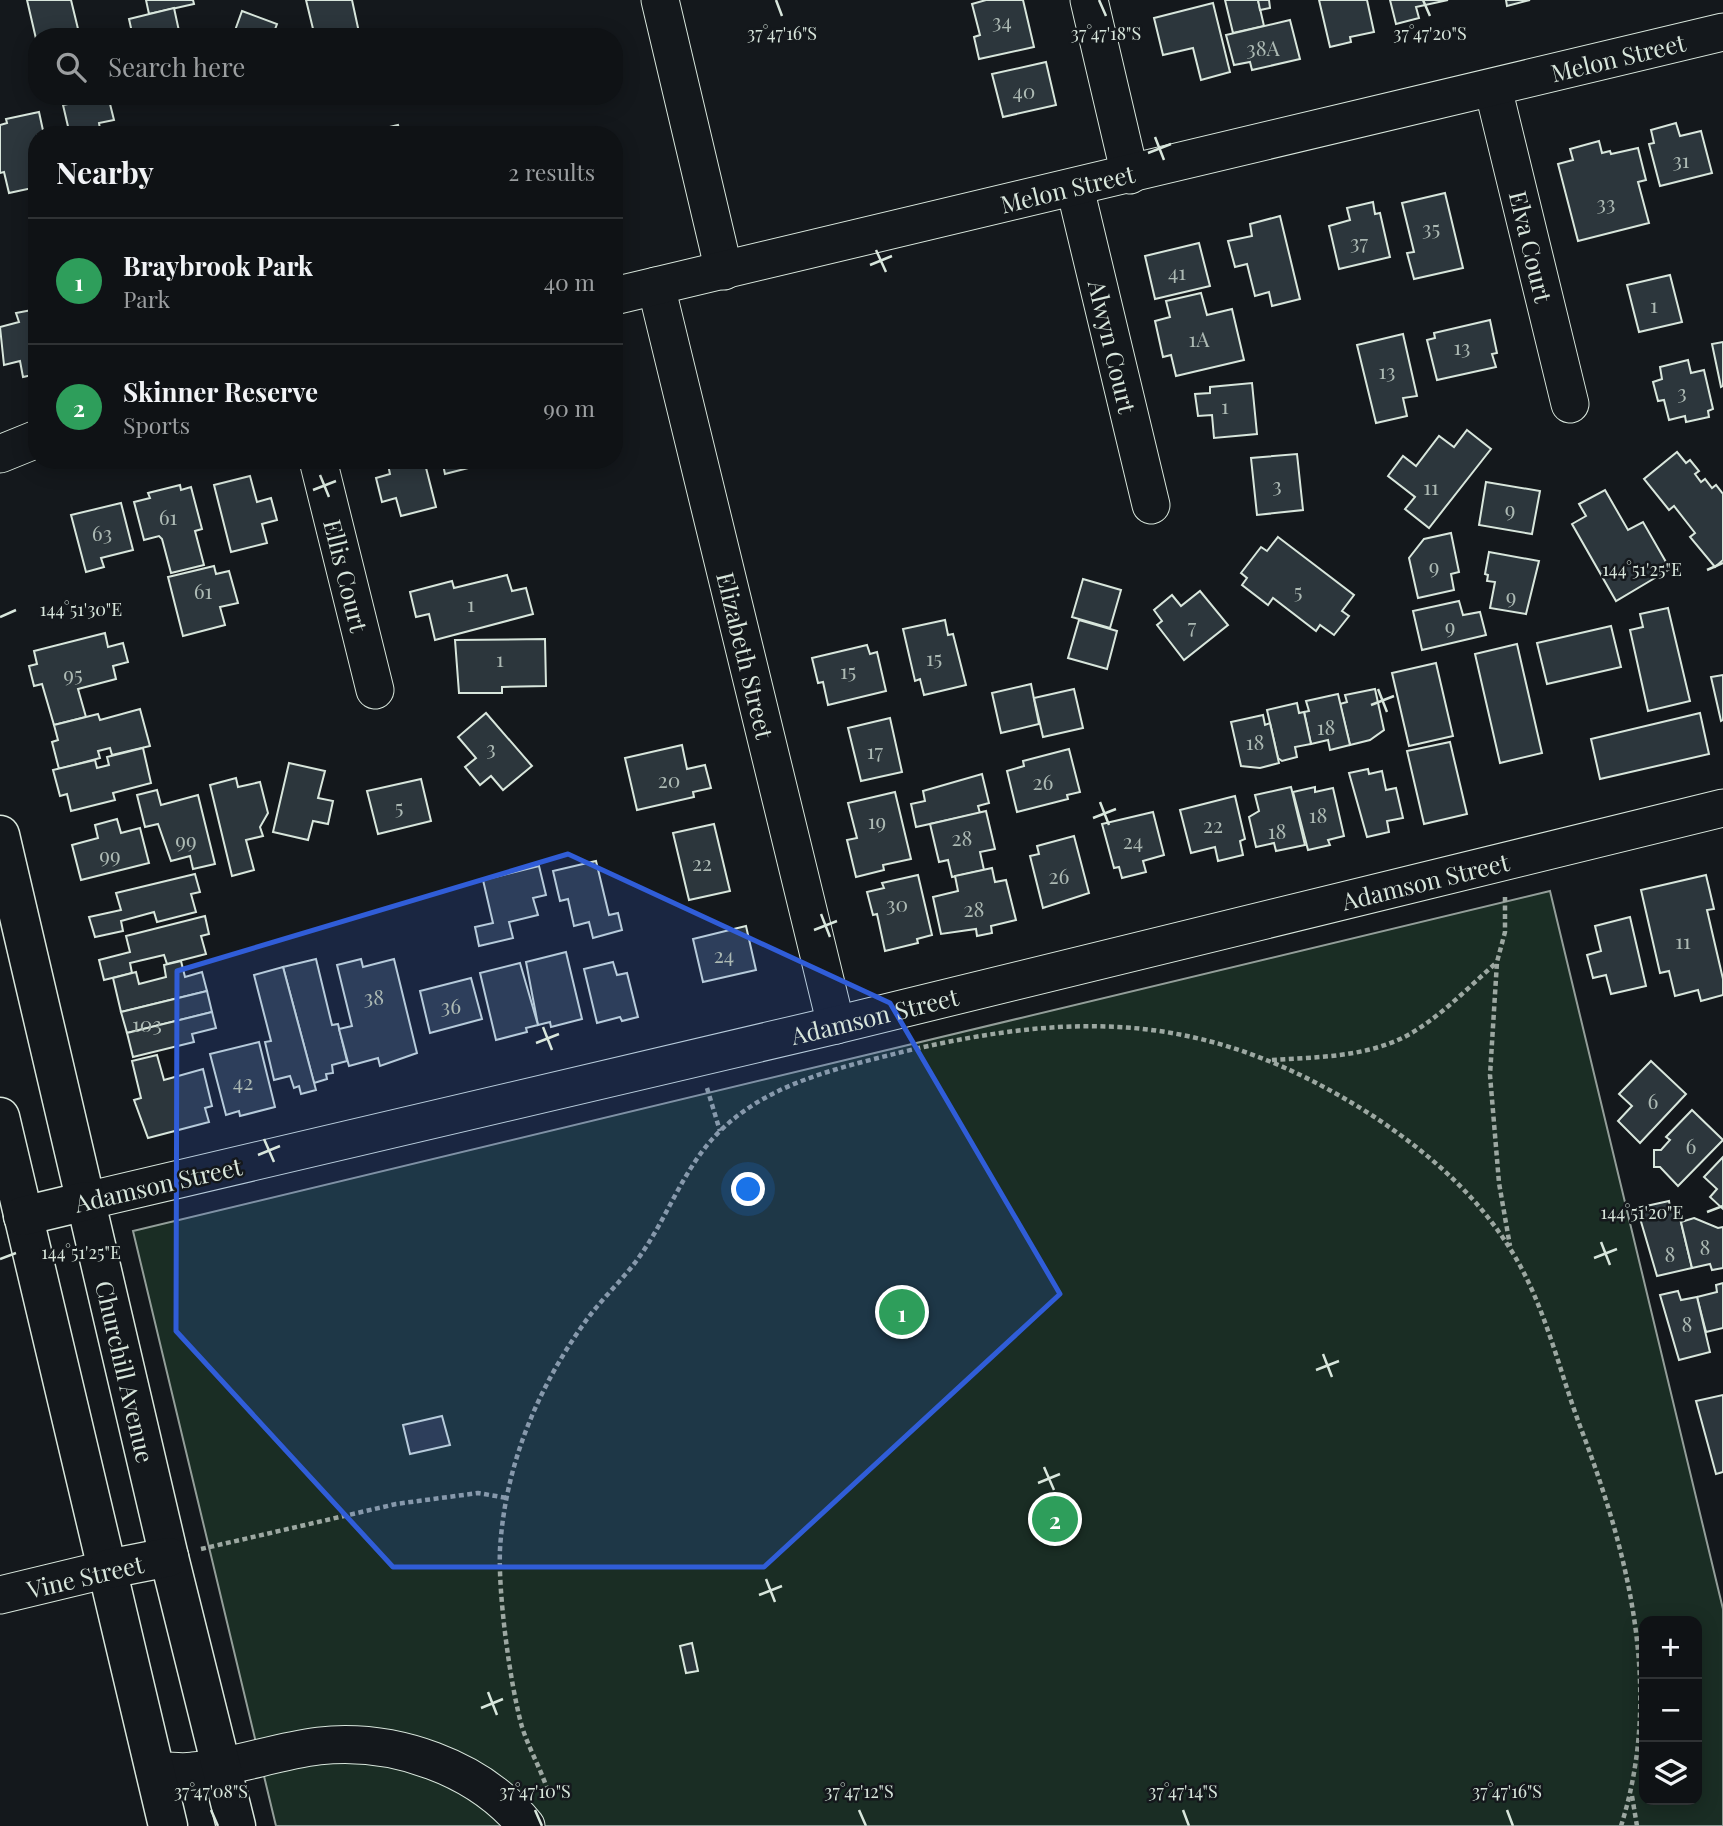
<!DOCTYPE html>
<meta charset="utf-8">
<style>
body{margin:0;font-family:"Playfair Display",serif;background:#1d2022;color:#f1f3f6}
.controls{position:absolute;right:21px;bottom:21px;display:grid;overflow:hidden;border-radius:14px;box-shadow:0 4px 18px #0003}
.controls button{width:63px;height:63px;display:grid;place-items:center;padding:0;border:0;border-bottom:2px solid #2f3234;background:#0f1215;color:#f1f3f6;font:35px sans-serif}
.you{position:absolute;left:749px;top:1190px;width:24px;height:24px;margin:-18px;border:5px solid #fff;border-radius:50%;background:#1a73e8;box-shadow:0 0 0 10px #1a73e833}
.badge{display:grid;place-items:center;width:46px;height:46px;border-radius:50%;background:#7c3aed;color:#fff;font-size:23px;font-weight:700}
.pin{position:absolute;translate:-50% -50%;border:4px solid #fff;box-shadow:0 2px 7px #0006}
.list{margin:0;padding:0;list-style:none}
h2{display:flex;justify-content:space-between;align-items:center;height:91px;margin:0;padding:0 28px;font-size:30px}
h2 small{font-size:23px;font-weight:400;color:#9b9ea0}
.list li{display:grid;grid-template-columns:46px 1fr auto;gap:21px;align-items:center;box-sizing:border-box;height:126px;padding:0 28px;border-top:2px solid #2f3234}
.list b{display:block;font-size:26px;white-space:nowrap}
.list p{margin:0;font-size:23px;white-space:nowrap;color:#9b9ea0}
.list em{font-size:23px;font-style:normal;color:#9b9ea0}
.icon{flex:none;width:38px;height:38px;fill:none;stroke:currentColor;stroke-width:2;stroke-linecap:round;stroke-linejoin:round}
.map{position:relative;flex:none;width:1723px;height:1826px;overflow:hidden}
.search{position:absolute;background:#0f1215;box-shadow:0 4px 18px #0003;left:28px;top:28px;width:595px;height:77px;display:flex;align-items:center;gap:18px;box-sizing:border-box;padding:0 24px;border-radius:28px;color:#9b9ea0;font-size:26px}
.panel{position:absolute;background:#0f1215;box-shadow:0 4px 18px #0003;left:28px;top:126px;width:595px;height:343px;border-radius:28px}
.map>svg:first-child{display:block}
.green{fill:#1a2d24;stroke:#939e99;stroke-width:2;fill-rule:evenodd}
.building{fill:#2c363c;stroke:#d8e6dc;stroke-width:2}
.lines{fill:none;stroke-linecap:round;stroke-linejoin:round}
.minor-casing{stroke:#d8e6dc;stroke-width:39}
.major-casing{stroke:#d8e6dc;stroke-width:41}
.path{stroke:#9da8a2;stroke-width:4.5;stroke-dasharray:5 3.5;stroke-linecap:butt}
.minor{stroke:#14181c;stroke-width:37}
.major{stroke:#14181c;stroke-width:38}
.marked{fill:#305dd8;fill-opacity:0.2;stroke:#305dd8;stroke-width:5;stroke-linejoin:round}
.ticks{fill:none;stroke:#d8e6dc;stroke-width:2.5}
.labels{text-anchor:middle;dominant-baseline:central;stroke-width:5;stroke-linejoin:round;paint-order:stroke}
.number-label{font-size:21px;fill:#adbab4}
.street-label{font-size:24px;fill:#d8e6dc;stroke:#14181c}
.ticks-label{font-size:18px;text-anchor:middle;fill:#d8e6dc;stroke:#14181c;stroke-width:5;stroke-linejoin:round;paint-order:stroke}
</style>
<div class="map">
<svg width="1723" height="1826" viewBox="0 0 1723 1826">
<rect width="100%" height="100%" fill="#14181c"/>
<path class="green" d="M1550,891l173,718v217h-1447l-143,-595zM1644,1621h53v179h-53z"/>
<g class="building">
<polygon points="27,0 71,0 80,37 37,37 37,43"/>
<polygon points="146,0 193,0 194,4 149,14"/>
<polygon points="306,0 352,0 360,37 315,37"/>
<polygon points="986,0 1023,0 1034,47 979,59 974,37 980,35 972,4"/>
<polygon points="1225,0 1258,0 1264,26 1233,33"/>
<polygon points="1258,0 1269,0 1270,8 1260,10"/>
<polygon points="1319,0 1367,0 1374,32 1350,37 1351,42 1330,47"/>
<polygon points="1390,0 1448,0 1416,7 1419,18 1396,24"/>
<polygon points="1506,0 1530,0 1507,6"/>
<polygon points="1213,3 1230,72 1201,80 1193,48 1163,55 1154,18"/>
<polygon points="174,8 179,31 165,34 166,37 133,37 129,19"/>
<polygon points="242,11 277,24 272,37 217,37 220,30 233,36"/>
<polygon points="1290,20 1300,59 1252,70 1250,62 1234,65 1226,35"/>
<polygon points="1046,62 1056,105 1003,117 992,74"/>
<polygon points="77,96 103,96 78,102"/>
<polygon points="108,96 114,120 99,123 101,135 70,135 63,105"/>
<polygon points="39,112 44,135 37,135 37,187 9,193 4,172 0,173 0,125 7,123 6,119"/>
<polygon points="1676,123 1680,136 1701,131 1712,173 1660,186 1649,144 1654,143 1651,130"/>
<polygon points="398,125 401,135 356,135"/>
<polygon points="1599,141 1602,153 1610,151 1611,154 1638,148 1646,180 1638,182 1649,223 1578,241 1558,164 1573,160 1570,149"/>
<polygon points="1445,193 1463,268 1414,279 1407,253 1414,252 1402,203"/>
<polygon points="1373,202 1375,214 1380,213 1390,257 1339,269 1329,226 1350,220 1347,208"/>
<polygon points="1280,216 1300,299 1272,306 1269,292 1255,296 1247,264 1235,267 1228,241 1252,236 1250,224"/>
<polygon points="1199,243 1210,286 1155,299 1145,256"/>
<polygon points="1670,275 1682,322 1639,332 1627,285"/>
<polygon points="1201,293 1207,315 1232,309 1244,360 1176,376 1171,355 1163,357 1155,321 1170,317 1166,301"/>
<polygon points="37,309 37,374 23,377 20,361 4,365 0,327 19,322 16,313"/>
<polygon points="1490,320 1497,353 1492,354 1496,367 1437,380 1427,340 1435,338 1434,333"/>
<polygon points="1403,334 1417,396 1403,398 1407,416 1376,423 1357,345"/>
<polygon points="1723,342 1723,386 1721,387 1712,344"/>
<polygon points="1688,360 1691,373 1704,370 1713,409 1708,411 1709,417 1686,422 1685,416 1669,420 1664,400 1658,401 1653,382 1662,379 1660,367"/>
<polygon points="1252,383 1257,434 1214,438 1212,415 1198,416 1195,394 1210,393 1210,387"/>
<polygon points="1467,430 1491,449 1429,528 1405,509 1415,497 1388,476 1403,456 1416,466 1439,436 1454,447"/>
<polygon points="1677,452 1686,463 1690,460 1699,471 1695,474 1701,482 1705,479 1712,488 1716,485 1723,494 1723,560 1715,567 1690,537 1695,533 1674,506 1669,510 1644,479"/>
<polygon points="1297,454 1303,510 1257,515 1251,458"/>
<polygon points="387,460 424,460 436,507 401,516 396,498 382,502 376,478 390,474"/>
<polygon points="442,460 488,460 488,463 445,474"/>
<polygon points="250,476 257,502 271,498 277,520 262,524 267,543 231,552 214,485"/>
<polygon points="1486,482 1540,491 1532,534 1479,525"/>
<polygon points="180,485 181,490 191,487 202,529 195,531 204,565 171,573 162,539 159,536 144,540 134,502 150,498 148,493"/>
<polygon points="1605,490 1628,530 1643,522 1670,569 1616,601 1572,524 1586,516 1579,504"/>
<polygon points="121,503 133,550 101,558 104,567 86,572 71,515"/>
<polygon points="1451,533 1459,572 1451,574 1454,590 1418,598 1409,558 1424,539"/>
<polygon points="1278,537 1354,595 1342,611 1349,616 1334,635 1320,625 1316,631 1273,598 1268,605 1242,585 1247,578 1241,573 1261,547 1267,551"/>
<polygon points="1489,552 1539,561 1526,614 1490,608 1495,582 1487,581 1488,575 1485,574"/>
<polygon points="214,566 216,574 229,571 238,603 220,607 225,625 183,636 168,577"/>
<polygon points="507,575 512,591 526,588 533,614 435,640 429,614 416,617 410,592 452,581 454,588"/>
<polygon points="1083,579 1121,590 1110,628 1072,617"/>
<polygon points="1200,591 1228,625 1184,660 1157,625 1162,621 1154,610 1172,595 1181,606"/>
<polygon points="1459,601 1463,615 1480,612 1486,635 1422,650 1413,611"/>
<polygon points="1668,608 1690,701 1648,711 1630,630 1643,627 1640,614"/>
<polygon points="945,620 948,635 953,634 966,685 924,695 920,679 915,681 903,629"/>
<polygon points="1079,620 1117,631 1107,669 1068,658"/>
<polygon points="1611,626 1621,667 1547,684 1537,643"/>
<polygon points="105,633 108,647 123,643 128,662 113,666 116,679 78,689 86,717 54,725 42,684 34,686 29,666 37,664 34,651"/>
<polygon points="545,639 546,686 502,687 502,693 459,693 455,640"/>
<polygon points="1517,644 1542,753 1500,763 1475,654"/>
<polygon points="867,645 870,654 877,652 886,691 828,705 823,682 818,683 812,658"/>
<polygon points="1436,663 1453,736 1409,746 1392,673"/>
<polygon points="1723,675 1723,720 1721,721 1711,677"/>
<polygon points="1031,684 1039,724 1001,733 992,693"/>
<polygon points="1074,689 1083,728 1043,737 1034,698"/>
<polygon points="1375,689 1384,730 1370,740 1350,745 1340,704 1347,702 1345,695"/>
<polygon points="1338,694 1350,745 1330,750 1328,740 1311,744 1304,712 1309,711 1306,701"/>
<polygon points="1297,703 1299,713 1304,712 1311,744 1295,747 1297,757 1282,761 1278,758 1267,710"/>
<polygon points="140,709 150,746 112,755 110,748 98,751 100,758 59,769 52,742 58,740 54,725 98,714 100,720"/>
<polygon points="486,713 532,766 503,790 491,776 480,785 465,767 476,758 458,737"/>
<polygon points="1700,713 1709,754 1600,779 1591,739"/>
<polygon points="1263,715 1265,725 1270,723 1279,763 1260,768 1241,766 1231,722"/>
<polygon points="890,718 902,772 861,781 848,728"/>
<polygon points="1450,742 1467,814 1424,824 1407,751"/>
<polygon points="682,745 687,769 705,765 711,788 693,792 694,797 637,810 625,758"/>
<polygon points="143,748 151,783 113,793 115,800 71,811 67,794 60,796 53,770 95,760 97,768 109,765 107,757"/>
<polygon points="1069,749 1080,792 1067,795 1068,799 1017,812 1007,771 1024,766 1023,761"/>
<polygon points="289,763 325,771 318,798 333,801 328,824 313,821 308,840 273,832"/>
<polygon points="1368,769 1369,774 1382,771 1386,790 1396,788 1403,818 1387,821 1389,832 1367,837 1349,773"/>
<polygon points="982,774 989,803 978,806 980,813 916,827 911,804 925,801 923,791"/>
<polygon points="236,778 238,787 260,782 268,813 260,827 263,836 246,840 254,870 232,876 210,785"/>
<polygon points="421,779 431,821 378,834 367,791"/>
<polygon points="1291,787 1305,845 1276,851 1274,843 1256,847 1249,817 1259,811 1255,795"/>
<polygon points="1315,787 1315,792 1333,788 1344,836 1328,840 1330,845 1308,850 1293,792"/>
<polygon points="157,790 161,805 198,795 215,864 193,869 190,856 171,861 158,824 145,827 137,795"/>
<polygon points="895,792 911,859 883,865 884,870 856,877 847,840 857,838 848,803"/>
<polygon points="1235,796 1245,839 1240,841 1243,855 1218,861 1215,847 1191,853 1180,810"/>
<polygon points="986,811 995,849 980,852 984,870 952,877 948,860 939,862 930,824"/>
<polygon points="1153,812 1164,855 1143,861 1146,872 1122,878 1119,867 1114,868 1102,824"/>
<polygon points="117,819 121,833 140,828 149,863 81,880 72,845 98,838 95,825"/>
<polygon points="714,824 730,891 689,900 673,833"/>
<polygon points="1074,836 1089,893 1043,908 1030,856 1039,854 1037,846"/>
<polygon points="596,861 609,915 618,913 622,930 593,938 589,922 574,926 568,899 560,901 553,871"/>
<polygon points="539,866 546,895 533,898 538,915 509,922 513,938 479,946 475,927 493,923 483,880"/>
<polygon points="992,868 995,882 1006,880 1016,920 991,926 992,933 977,936 976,929 941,934 933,897 958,891 955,876"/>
<polygon points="195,874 200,892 191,894 196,912 157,922 154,912 121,921 123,931 95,937 89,917 121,910 116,893"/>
<polygon points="918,875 932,935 917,939 918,943 885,951 877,914 873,915 867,892 884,888 882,883"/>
<polygon points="1706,875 1714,909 1707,910 1723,979 1723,995 1701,1001 1698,990 1675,996 1669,971 1660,973 1641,890"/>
<polygon points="205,916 209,934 201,936 206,954 167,964 164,955 130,963 132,973 104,980 99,960 130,952 126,936"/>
<polygon points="1630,917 1646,986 1611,994 1606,975 1593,978 1587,955 1601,951 1595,926"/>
<polygon points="746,926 756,970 703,982 693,939"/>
<polygon points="566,952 582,1019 551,1027 550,1022 538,1025 526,962"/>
<polygon points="316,959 332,1025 338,1024 347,1061 332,1065 333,1073 326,1074 327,1079 314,1083 283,967"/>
<polygon points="361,959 363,967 394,959 417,1053 380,1066 378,1058 349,1066 339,1029 352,1026 337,965"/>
<polygon points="181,961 185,977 202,972 207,991 121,1012 113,978 136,972 139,984 166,977 164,965"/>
<polygon points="613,962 617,975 627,973 638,1017 622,1021 620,1017 597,1023 584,969"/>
<polygon points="520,963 538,1025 526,1028 527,1032 496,1040 480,973"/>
<polygon points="283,967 316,1090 301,1094 299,1086 294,1088 290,1076 274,1080 265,1042 271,1041 254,975"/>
<polygon points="471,978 482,1019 430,1033 420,991"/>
<polygon points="207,991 212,1012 127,1033 121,1012"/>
<polygon points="212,1012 216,1028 192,1034 194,1042 133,1057 127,1033"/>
<polygon points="259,1042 275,1107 240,1116 239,1111 226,1115 210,1054"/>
<polygon points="157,1055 164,1080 203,1069 212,1106 205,1108 209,1122 148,1138 134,1100 141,1098 132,1061"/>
<polygon points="1651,1061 1686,1094 1640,1143 1618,1121 1632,1106 1619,1094"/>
<polygon points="1692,1110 1723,1140 1678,1186 1660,1167 1654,1167 1654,1150 1661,1150 1670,1140 1666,1137"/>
<polygon points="1723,1157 1723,1209 1710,1197 1717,1189 1704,1177"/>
<polygon points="1669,1201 1670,1207 1677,1206 1692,1268 1657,1276 1637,1208"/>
<polygon points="1694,1218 1718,1228 1723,1227 1723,1268 1712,1270 1710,1264 1692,1268 1681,1222"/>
<polygon points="1723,1283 1723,1328 1706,1332 1697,1297 1717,1292 1716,1285"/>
<polygon points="1678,1291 1681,1300 1697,1297 1710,1352 1679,1360 1660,1295"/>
<polygon points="1723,1395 1723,1472 1716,1474 1696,1401"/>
<polygon points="442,1416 450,1445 410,1454 403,1425"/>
<polygon points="692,1643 698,1671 686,1673 680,1646"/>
</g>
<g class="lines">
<defs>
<g id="minor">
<polyline points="660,0 724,271"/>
<polyline points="1089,0 1130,175"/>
<path id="s1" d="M1493,88l77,316"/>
<path id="s2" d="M1075,188l76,317"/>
<path id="s3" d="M656,286l180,739"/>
<path id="s4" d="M614,296l1109,-264"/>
<polyline points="0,454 37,439"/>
<path id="s5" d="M318,460l57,230"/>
<path id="s6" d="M86,1201l750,-176 887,-217"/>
<polyline points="0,1595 108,1569"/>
<path d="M155,1771c13,-1 25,2 38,0 42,-4 84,-20 126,-25 75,-8 160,21 207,80"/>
</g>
<g id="major">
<path id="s7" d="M0,835l169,722 67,269"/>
<polyline points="0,1117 168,1826"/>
<polyline points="23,1216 86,1201"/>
<polyline points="108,1569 169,1557"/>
</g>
</defs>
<use href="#minor" class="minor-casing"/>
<use href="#major" class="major-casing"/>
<g class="path">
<polyline points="1505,897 1505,932 1497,962 1490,1075 1499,1183 1510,1246"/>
<path d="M1272,1060c49,-3 104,-3 146,-31 28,-18 53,-44 78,-66"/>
<polyline points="707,1088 720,1131"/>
<polyline points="201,1549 396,1504 478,1493 507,1498"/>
<polyline points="1632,1796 1637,1826"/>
<path d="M550,1799c-6,-25 -20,-47 -28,-72 -12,-43 -24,-133 -22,-178 5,-83 37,-160 85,-227 17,-24 40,-44 57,-69 27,-39 43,-88 78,-122 49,-48 118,-63 182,-79 181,-43 311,-39 471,64 53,35 102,77 136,131 36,55 50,125 74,187 47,125 80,260 38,392"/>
</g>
<use href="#minor" class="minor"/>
<use href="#major" class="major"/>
</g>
<path class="marked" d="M568,854l322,149 170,291 -296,273h-371l-217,-236 1,-360z"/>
<path class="ticks" d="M776,0l6,16M1099,0l7,16M1423,0l7,16M1155,137l9,23M1148,153l23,-9M876,250l10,22M870,265l22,-9M320,475l9,22M313,490l23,-9M1707,570l16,-7M0,617l16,-7M1378,689l9,23M1371,705l23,-9M1100,802l9,23M1093,818l23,-9M821,914l9,23M814,930l23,-9M543,1027l9,23M536,1043l23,-9M264,1139l10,23M258,1155l22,-9M1707,1212l16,-6M1601,1242l9,23M1594,1258l23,-9M0,1259l16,-6M1323,1354l9,23M1316,1370l23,-9M1044,1467l10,23M1038,1483l22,-9M766,1579l9,23M759,1595l23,-9M488,1692l9,23M481,1708l22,-9M211,1810l7,16M535,1810l7,16M859,1810l7,16M1183,1810l6,16M1507,1810l6,16"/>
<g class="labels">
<g class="number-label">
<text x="1002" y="20">34</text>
<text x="1263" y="47">38A</text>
<text x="1024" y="90">40</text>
<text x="1681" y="159">31</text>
<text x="1606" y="202">33</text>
<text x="1431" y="227">35</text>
<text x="1359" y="241">37</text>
<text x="1177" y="271">41</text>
<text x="1654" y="304">1</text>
<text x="1199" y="338">1A</text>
<text x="1462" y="346">13</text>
<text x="1387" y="370">13</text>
<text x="1682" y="391">3</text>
<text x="1225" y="405">1</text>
<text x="1277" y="484">3</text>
<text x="1431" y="486">11</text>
<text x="1510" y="508">9</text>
<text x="168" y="516">61</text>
<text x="102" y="532">63</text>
<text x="1434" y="565">9</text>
<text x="203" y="590">61</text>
<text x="1298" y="590">5</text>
<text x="1511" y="595">9</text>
<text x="471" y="603">1</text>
<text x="1192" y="625">7</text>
<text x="1450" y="625">9</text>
<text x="934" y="657">15</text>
<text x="500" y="658">1</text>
<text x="848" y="670">15</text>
<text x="73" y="673">95</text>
<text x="1326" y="726">18</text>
<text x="1255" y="741">18</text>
<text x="491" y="747">3</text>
<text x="875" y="750">17</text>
<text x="669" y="779">20</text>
<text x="1043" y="781">26</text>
<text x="399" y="806">5</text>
<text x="1318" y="814">18</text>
<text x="877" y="820">19</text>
<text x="1213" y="824">22</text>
<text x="1277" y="830">18</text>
<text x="962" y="837">28</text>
<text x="186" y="839">99</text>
<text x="1133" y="840">24</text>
<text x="110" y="854">99</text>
<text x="702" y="862">22</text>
<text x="1059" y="875">26</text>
<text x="897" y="903">30</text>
<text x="974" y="908">28</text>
<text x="1683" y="940">11</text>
<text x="724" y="954">24</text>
<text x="374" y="996">38</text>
<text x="451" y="1005">36</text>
<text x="147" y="1023">103</text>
<text x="243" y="1081">42</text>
<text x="1653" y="1100">6</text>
<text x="1691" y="1145">6</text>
<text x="1705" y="1246">8</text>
<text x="1670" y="1253">8</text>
<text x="1687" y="1323">8</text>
</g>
<g class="street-label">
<text stroke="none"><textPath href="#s4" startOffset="1032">Melon Street</textPath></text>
<text stroke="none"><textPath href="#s4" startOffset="466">Melon Street</textPath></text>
<text stroke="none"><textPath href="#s1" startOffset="163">Elva Court</textPath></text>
<text stroke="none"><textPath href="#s2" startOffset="163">Alwyn Court</textPath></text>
<text stroke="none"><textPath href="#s5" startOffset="119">Ellis Court</textPath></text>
<text stroke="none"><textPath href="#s3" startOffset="380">Elizabeth Street</textPath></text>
<text stroke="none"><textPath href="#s6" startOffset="1377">Adamson Street</textPath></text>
<text stroke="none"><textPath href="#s6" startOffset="810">Adamson Street</textPath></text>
<text transform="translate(158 1184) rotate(-13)">Adamson Street</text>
<text stroke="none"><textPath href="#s7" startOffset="551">Churchill Avenue</textPath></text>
<text transform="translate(85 1576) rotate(-13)">Vine Street</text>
</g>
</g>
<g class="ticks-label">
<text x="782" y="40">37°47'16"S</text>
<text x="1106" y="40">37°47'18"S</text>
<text x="1430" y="40">37°47'20"S</text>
<text x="1642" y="576">144°51'25"E</text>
<text x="81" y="616">144°51'30"E</text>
<text x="1642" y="1219">144°51'20"E</text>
<text x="81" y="1259">144°51'25"E</text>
<text x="211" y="1798">37°47'08"S</text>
<text x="535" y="1798">37°47'10"S</text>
<text x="859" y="1798">37°47'12"S</text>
<text x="1183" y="1798">37°47'14"S</text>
<text x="1507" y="1798">37°47'16"S</text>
</g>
</svg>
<div class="controls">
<button>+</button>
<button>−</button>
<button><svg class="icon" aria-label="layers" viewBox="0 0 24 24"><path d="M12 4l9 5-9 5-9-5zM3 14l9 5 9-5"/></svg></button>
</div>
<div class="you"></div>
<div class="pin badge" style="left:902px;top:1312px;background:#2e9e5b">1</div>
<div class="pin badge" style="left:1055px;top:1519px;background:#2e9e5b">2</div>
<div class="search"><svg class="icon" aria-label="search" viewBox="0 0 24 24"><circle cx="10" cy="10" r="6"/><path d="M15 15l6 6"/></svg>Search here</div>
<section class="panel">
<h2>Nearby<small>2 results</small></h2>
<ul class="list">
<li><span class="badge" style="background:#2e9e5b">1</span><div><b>Braybrook Park</b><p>Park</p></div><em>40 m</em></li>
<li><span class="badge" style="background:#2e9e5b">2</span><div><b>Skinner Reserve</b><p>Sports</p></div><em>90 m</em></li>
</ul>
</section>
</div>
